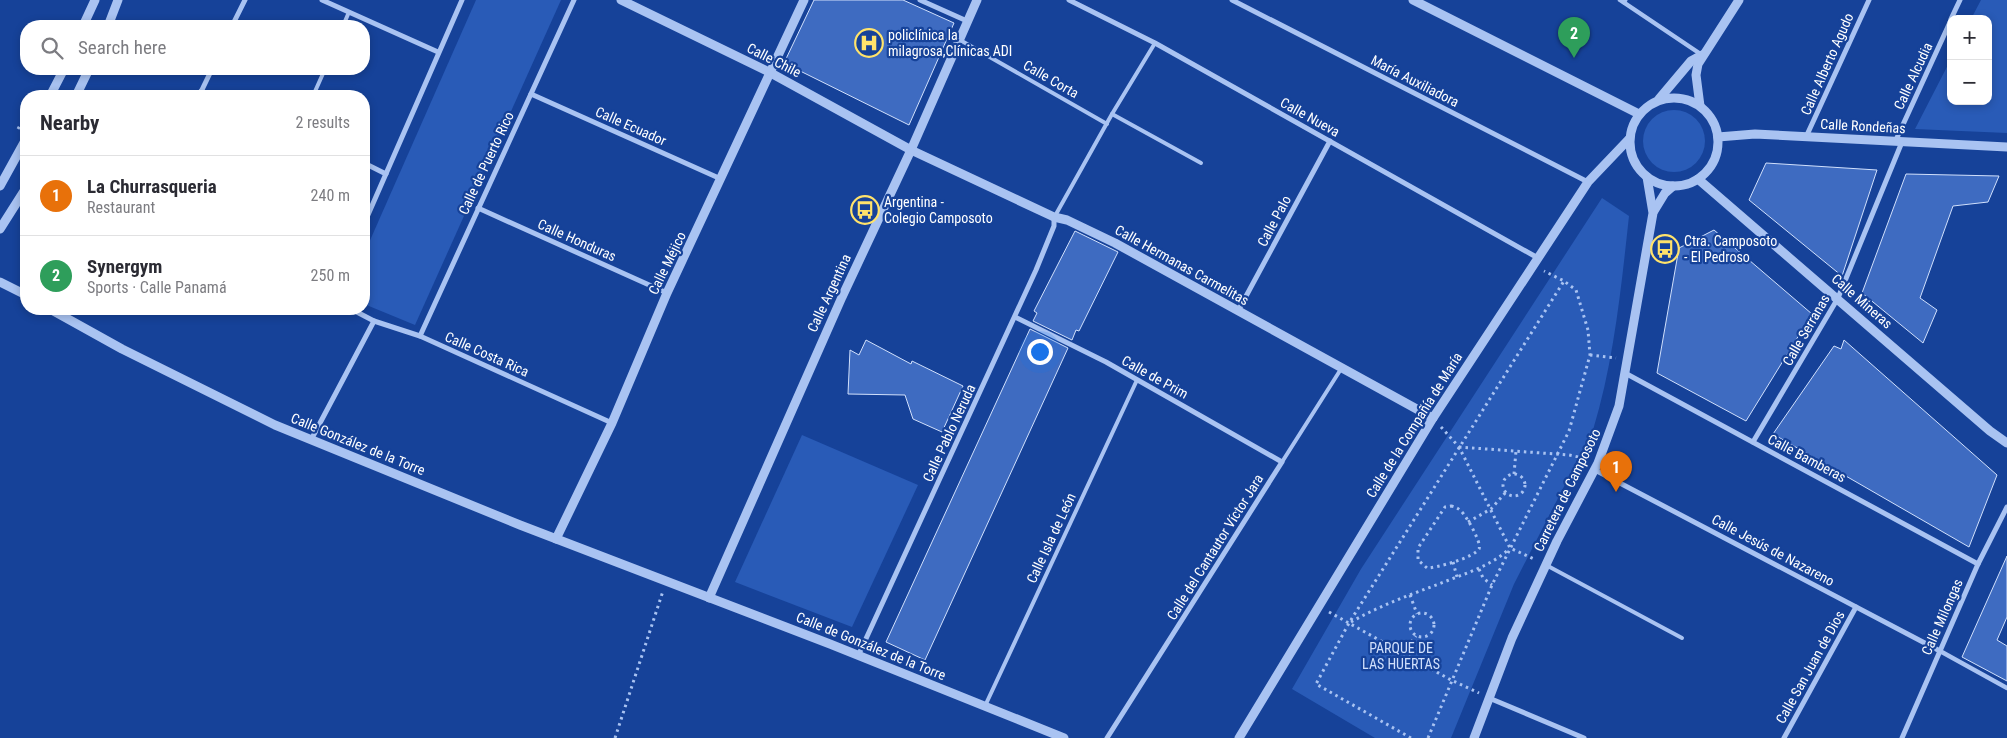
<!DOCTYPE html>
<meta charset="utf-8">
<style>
body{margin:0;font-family:"Roboto Condensed",sans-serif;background:#f2f2f3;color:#2b2b33}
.controls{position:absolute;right:15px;top:15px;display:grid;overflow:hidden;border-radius:10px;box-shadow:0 2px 8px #0003}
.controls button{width:45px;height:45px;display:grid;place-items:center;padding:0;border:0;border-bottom:1px solid #e1e1e2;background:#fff;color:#2b2b33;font:25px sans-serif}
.you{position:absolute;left:1039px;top:351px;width:18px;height:18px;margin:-12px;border:4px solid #fff;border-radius:50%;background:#1a73e8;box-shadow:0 0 0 8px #1a73e833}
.badge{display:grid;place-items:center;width:32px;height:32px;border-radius:50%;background:#0f766e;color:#fff;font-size:16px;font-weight:700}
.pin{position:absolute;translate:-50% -41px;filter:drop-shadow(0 1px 2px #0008)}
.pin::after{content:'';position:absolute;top:26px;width:18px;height:15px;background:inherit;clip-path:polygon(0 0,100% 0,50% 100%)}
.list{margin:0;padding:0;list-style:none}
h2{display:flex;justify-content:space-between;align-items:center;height:65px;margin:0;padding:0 20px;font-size:21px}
h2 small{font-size:16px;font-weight:400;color:#7c7c81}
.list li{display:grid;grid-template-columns:32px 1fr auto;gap:15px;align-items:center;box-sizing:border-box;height:80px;padding:0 20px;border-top:1px solid #e1e1e2}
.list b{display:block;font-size:19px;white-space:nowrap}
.list p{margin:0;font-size:16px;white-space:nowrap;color:#7c7c81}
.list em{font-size:16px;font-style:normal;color:#7c7c81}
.icon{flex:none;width:28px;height:28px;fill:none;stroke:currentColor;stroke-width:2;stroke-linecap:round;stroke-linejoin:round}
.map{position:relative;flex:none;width:2007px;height:738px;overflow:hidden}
.search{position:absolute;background:#fff;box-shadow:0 2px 8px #0003;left:20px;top:20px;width:350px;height:55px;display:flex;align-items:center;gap:12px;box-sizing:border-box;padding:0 18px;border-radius:20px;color:#7c7c81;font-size:19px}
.panel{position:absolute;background:#fff;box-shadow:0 2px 8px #0003;left:20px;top:90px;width:350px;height:225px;border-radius:20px}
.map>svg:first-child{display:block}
.green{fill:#295bb7}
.building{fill:#3e6bc1;stroke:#d1e0fc}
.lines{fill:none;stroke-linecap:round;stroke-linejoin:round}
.path{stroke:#a9c3f2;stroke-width:3;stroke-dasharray:2.5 4;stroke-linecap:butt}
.service{stroke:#a9c3f2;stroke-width:4}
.pedestrian{stroke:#a9c3f2;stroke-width:4.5}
.minor{stroke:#a9c3f2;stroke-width:5}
.tertiary{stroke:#a9c3f2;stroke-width:9}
.labels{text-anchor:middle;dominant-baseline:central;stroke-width:4.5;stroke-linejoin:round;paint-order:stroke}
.poi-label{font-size:14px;fill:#fff;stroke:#164299;text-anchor:start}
.street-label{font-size:14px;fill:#fff;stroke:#164299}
.park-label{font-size:14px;fill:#d1e0fc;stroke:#164299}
</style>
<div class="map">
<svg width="2007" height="738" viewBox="0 0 2007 738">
<rect width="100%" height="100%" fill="#164299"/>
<g class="green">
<polygon points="476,0 561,0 415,325 364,304 364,254"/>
<polygon points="1981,0 2007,0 2007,133 1915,129 1951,59 1951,101 1988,101 1988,19 1971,19"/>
<circle cx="1674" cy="141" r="31"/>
<path d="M1602,198l27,18c-8,73 -15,145 -36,214l-79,154 -63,154h-76l-83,-49 69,-120z"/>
<polygon points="802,435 918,485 852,627 735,582"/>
</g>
<g class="building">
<polygon points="814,0 903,0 954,23 909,125 784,63"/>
<polygon points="1766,163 1877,170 1842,276 1749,200"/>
<polygon points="1906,174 1999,176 1988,202 1953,206 1920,298 1937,310 1923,343 1862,293"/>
<polygon points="1714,230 1812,314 1746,421 1657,373 1679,248"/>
<polygon points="1075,231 1118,252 1079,331 1076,330 1072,340 1033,321 1037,313 1034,311"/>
<polygon points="1030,329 1068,348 925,660 886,642"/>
<polygon points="866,340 911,364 912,361 963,386 942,432 913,419 905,395 848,394 850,350 859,355"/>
<polygon points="1844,340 1997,475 1969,547 1773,434 1834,346 1841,349"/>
<polygon points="2007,556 2007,617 1997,640 2007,646 2007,681 1962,657"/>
</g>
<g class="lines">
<g class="path">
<polyline points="18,129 26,115"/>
<polyline points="1590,355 1616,358"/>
<polyline points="1441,427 1459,447 1510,548 1536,560"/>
<polyline points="1459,447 1569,455 1588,459"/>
<polyline points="1514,474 1516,451"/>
<circle cx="1514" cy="485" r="11"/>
<path d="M1451,506c4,1 7,2 10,5 6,6 21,32 18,38 -6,9 -43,19 -52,19l-9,-8v-12l27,-41z"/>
<polyline points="1468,522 1491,509 1506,492"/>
<polyline points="1453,562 1457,577"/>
<polyline points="1479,569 1483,578 1492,585"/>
<polyline points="1410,595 1417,614"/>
<polyline points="1329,612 1451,680 1479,693"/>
<circle cx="1422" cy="625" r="12"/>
<path d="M1351,622c28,-16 58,-27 88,-38 24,-10 50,-17 69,-34"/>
<polyline points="1403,652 1416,636"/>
<polyline points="615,738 663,591"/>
<polyline points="1411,738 1316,684 1349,623 1564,281"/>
<polyline points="1428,738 1492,585 1569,431 1590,355 1588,330 1576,290 1564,281 1544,271"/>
</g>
<g class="service">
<polyline points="343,26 349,12"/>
<polyline points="960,40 1107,124"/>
<polyline points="313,96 325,69"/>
<polyline points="1112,114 1201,163"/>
<polyline points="1055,216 1112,114 1155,43"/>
<polyline points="1282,462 1341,369"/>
<polyline points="1546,565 1682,638"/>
<polyline points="985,706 1137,380"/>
</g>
<g class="pedestrian">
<polyline points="1620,0 1702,55"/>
<polyline points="1940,651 2007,688"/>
</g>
<g class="minor">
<polyline points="322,0 438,52"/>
<polyline points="920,0 967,21"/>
<polyline points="1069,0 1155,43 1538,258"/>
<polyline points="1232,0 1588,182"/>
<polyline points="1624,2 1625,0"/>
<polyline points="1951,19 1960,0"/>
<polyline points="232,26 245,0"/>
<polyline points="201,91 214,96"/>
<polyline points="531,94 721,179"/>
<polyline points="199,96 212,69"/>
<polyline points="1806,137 1869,0"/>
<polyline points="1895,142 1951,20"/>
<polyline points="364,163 386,174"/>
<polyline points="478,208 667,293"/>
<polyline points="364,224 462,0"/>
<polyline points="351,309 374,321 420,336 612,423"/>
<polyline points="1238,311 1330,141"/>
<polyline points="1015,317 1106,362 1282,462 1107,738"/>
<polyline points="420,336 574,0"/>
<polyline points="1625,373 1978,564"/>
<polyline points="311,440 374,321"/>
<polyline points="1753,442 1838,298 1902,142"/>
<polyline points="1595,470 1940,651"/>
<polyline points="858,656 1036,270 1054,226 1054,217"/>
<polyline points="1489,698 1584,738"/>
<polyline points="1784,738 1856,607"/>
<polyline points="1902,738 1978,564 2007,507"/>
</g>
<g class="tertiary">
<polyline points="621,0 769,72 911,150 1054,217 1067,220 1115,243 1433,418"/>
<polyline points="1413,0 1639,114"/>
<polyline points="83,26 95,0"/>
<polyline points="108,26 118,0"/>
<polyline points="50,96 64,69"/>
<polyline points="76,96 89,69"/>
<circle cx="1674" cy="142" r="44"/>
<polyline points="1659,99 1691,61 1702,55"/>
<polyline points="1700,106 1696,75 1698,64 1739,0"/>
<polyline points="1718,137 1755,134 2007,147"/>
<polyline points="1698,179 1990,431 2007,443"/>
<polyline points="0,186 26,139"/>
<polyline points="1654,211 1665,193 1673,186"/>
<polyline points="0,229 26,188"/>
<polyline points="0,282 26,295"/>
<polyline points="50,309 122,349 275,425 520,525 830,644 1064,738"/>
<polyline points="556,539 612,423 667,293 804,0"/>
<polyline points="709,598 842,297 911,150 977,0"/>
<polyline points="1239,738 1433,418 1588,182 1629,139"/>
<polyline points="1474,738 1512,638 1557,541 1598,463 1619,406 1653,213 1647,177"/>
</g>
</g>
<defs>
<symbol id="hospital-ring" viewBox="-11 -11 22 22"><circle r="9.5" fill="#164299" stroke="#ffe36b" stroke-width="1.5"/><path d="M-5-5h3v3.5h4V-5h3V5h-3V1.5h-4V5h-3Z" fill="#ffe36b"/></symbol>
<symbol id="bus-ring" viewBox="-11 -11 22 22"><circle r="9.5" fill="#164299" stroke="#ffe36b" stroke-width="1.5"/><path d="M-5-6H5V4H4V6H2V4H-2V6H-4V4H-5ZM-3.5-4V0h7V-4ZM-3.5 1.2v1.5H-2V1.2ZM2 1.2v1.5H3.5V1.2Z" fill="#ffe36b"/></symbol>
</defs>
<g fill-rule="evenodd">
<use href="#hospital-ring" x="853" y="27" width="32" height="32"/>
<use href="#bus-ring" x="849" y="194" width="32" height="32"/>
<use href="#bus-ring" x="1649" y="233" width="32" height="32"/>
</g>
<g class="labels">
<g class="poi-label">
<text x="888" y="35">policlínica la<tspan x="888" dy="16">milagrosa,Clínicas ADI</tspan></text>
<text x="884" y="202">Argentina -<tspan x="884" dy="16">Colegio Camposoto</tspan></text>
<text x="1684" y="241">Ctra. Camposoto<tspan x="1684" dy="16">- El Pedroso</tspan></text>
</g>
<g class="street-label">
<text transform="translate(774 60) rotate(27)">Calle Chile</text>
<text transform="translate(1827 64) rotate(-66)">Calle Alberto Agudo</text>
<text transform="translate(1913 76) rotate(-65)">Calle Alcudia</text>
<text transform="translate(1051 79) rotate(30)">Calle Corta</text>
<text transform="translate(1415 81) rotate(27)">María Auxiliadora</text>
<text transform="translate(1310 117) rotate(29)">Calle Nueva</text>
<text transform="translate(631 126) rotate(24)">Calle Ecuador</text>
<text transform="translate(1863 126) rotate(3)">Calle Rondeñas</text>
<text transform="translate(486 163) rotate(-65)">Calle de Puerto Rico</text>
<text transform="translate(1274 221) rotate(-62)">Calle Palo</text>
<text transform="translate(577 240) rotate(24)">Calle Honduras</text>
<text transform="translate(667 263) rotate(-64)">Calle Méjico</text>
<text transform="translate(1182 265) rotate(29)">Calle Hermanas Carmelitas</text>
<text transform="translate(829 293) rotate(-65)">Calle Argentina</text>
<text transform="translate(1862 301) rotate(41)">Calle Mineras</text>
<text transform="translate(1806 330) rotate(-60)">Calle Serranas</text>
<text transform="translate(487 354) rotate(24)">Calle Costa Rica</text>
<text transform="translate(1155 377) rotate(29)">Calle de Prim</text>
<text transform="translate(1414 425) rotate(-58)">Calle de la Compañía de María</text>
<text transform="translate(949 433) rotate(-65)">Calle Pablo Neruda</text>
<text transform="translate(358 444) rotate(22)">Calle González de la Torre</text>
<text transform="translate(1807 458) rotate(28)">Calle Bamberas</text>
<text transform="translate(1567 490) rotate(-64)">Carretera de Camposoto</text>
<text transform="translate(1051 538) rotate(-65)">Calle Isla de León</text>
<text transform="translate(1215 547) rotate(-58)">Calle del Cantautor Víctor Jara</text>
<text transform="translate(1773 550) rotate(28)">Calle Jesús de Nazareno</text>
<text transform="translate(1942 617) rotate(-66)">Calle Milongas</text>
<text transform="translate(871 646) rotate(22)">Calle de González de la Torre</text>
<text transform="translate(1810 667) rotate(-61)">Calle San Juan de Dios</text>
</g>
<g class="park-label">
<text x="1401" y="648">PARQUE DE<tspan x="1401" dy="16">LAS HUERTAS</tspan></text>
</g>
</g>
</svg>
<div class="controls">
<button>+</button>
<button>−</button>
</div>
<div class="you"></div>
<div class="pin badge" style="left:1616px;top:492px;background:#e8710a">1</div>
<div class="pin badge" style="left:1574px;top:58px;background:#2e9e5b">2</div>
<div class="search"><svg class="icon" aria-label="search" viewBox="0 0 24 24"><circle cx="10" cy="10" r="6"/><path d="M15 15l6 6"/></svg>Search here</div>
<section class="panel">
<h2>Nearby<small>2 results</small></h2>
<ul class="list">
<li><span class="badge" style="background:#e8710a">1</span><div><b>La Churrasqueria</b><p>Restaurant</p></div><em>240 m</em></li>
<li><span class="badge" style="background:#2e9e5b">2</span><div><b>Synergym</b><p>Sports · Calle Panamá</p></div><em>250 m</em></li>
</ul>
</section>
</div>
